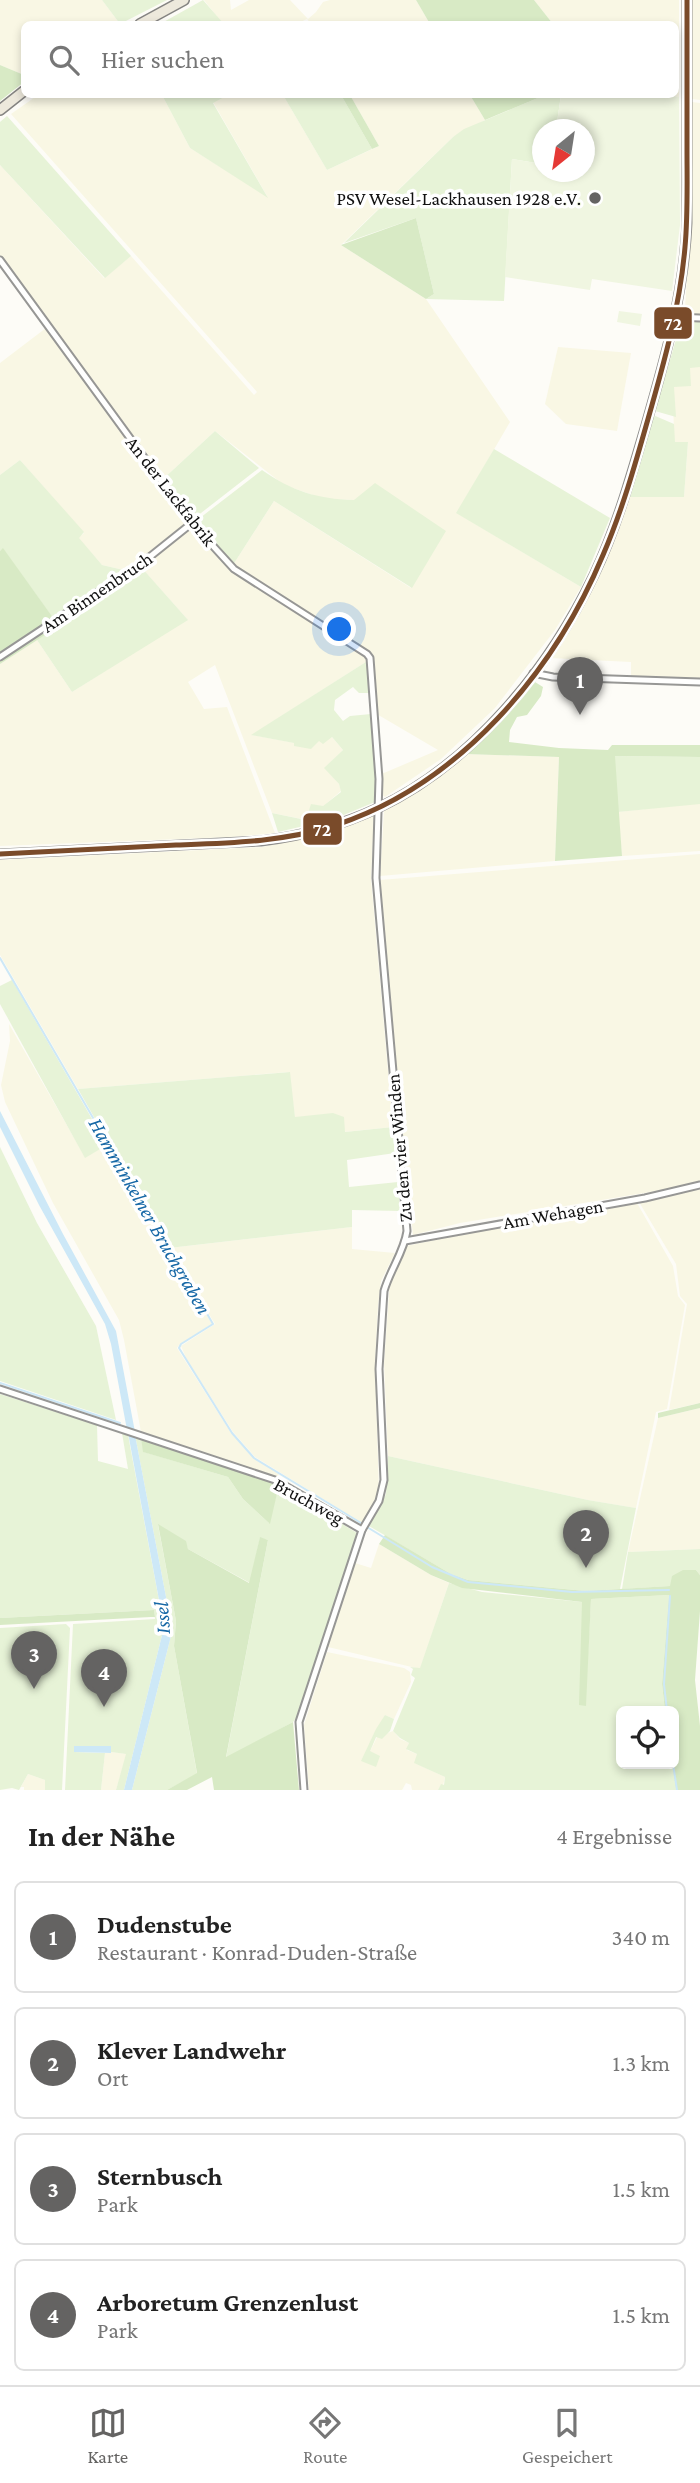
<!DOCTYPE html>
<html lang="de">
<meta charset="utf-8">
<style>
body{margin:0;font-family:"Crimson Pro",serif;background:#f2f2f2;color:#222}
.controls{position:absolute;right:21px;bottom:21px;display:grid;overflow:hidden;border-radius:10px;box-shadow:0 4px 10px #0003}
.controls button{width:63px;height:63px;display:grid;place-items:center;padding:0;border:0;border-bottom:2px solid #e0e0e0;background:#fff;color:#222;font:35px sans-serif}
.compass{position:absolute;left:532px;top:119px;width:63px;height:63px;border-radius:50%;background:#fff;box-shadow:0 4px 10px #0003;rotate:210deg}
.you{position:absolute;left:340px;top:630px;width:24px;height:24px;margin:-18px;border:5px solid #fff;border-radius:50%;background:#1a73e8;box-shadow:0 0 0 10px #1a73e833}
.badge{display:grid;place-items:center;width:46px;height:46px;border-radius:50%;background:#646362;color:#fff;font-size:23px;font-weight:700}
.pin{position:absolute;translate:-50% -58px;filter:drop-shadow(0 2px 4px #0008)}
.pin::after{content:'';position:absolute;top:37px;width:24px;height:21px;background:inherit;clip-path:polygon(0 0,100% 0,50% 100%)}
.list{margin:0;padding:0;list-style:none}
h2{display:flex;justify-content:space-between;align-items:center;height:91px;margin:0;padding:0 28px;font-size:30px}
h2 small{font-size:23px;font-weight:400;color:#767676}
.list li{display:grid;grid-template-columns:46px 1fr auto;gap:21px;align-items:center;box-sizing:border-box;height:112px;margin:0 14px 14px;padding:0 14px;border:2px solid #e0e0e0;border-radius:10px}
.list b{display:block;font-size:26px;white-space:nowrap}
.list p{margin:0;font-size:23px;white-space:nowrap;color:#767676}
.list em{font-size:23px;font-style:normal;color:#767676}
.icon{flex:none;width:38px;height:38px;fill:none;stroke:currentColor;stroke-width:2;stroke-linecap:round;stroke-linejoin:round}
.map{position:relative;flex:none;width:700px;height:1790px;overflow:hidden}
.search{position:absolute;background:#fff;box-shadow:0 4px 10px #0003;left:21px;right:21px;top:21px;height:77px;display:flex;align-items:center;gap:18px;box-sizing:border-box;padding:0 24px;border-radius:10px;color:#767676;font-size:26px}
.sheet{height:595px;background:#fff}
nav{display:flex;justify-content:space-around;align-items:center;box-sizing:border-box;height:98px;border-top:2px solid #e0e0e0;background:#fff;font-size:19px;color:#767676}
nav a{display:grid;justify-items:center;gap:4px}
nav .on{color:#646362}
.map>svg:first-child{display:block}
.farmland{fill:#f9f7e4}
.green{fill:#e7f3d7}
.forest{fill:#d8eac5}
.pitch{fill:#f0f6e1}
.water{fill:#cde8f7}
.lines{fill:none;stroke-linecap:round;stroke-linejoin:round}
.stream{stroke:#cde8f7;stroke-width:2}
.minor-casing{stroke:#979795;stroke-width:9}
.secondary-casing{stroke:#8e8d8b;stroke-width:11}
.primary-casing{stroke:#858482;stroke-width:12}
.minor{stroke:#fffffe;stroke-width:5}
.secondary{stroke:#f6f4eb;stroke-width:8}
.primary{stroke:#ede9dc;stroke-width:9}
.bus-1-casing{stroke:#fff;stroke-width:10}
.bus-1{stroke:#7a4b2a;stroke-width:5}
.poi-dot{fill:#646362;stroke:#fff;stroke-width:2.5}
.labels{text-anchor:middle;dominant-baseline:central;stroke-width:7;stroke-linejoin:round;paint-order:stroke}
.poi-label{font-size:19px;fill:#111;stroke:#fff;text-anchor:end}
.street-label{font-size:19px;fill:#111;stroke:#fff}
.water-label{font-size:21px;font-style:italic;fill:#1768a6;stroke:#fff}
.line-badge{stroke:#fff;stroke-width:2.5}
.badge-label{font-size:19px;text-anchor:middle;font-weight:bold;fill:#fff}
</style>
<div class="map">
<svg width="700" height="1790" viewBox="0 0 700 1790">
<rect width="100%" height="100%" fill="#fdfcf7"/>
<g class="farmland">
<polygon points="0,0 102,0 120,24 24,24 24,75 0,65"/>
<polygon points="204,0 230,0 231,10 249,0 290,0 308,19 316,12 323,2 330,0 416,0 430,24 311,24 307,19 296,24 220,24 222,23"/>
<polygon points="534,0 679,0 679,97 665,95 676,94 676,24 553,24"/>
<polygon points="692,0 700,0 700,100 692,99"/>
<polygon points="38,95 162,95 190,148 267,196 213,102 228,95 283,95 327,170 379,146 350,95 470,95 485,120 453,137 341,245 426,299 510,422 457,513 581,587 555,630 495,708 441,759 385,797 382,795 381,771 384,773 438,750 375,713 372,654 233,565 274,501 411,588 354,500 324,499 284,485 215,431 162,480 0,257 0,165 104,278 131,256 254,395 257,392 11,114"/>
<polygon points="692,102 700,103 700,315 693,315 685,308 691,217"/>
<polygon points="46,328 198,535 229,569 366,655 369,660 252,735 295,743 294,746 332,737 343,750 325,768 339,784 341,791 307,820 272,813 215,665 188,682 204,709 227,707 275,833 232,837 0,846 0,664 37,640 72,692 187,619 138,564 128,571 102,565 78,538 84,533 20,460 0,475 0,363"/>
<polygon points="558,347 631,353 617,431 566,424 545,404"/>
<polygon points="690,367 700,367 700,679 631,676 631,662 550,658 572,625 599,577 629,497 684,497 688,442 674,442 673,386"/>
<polygon points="465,754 559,757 555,861 380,876 384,811 425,786"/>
<polygon points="700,803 700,851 622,856 618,812"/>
<polygon points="374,815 371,879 393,1127 344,1132 295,1117 289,1072 78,1089 0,955 0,860 262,847 333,832"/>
<polygon points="700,854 700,1181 669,1189 460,1223 413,1235 394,1056 380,880"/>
<polygon points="9,1024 85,1157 107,1145 212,1324 180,1344 177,1348 231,1433 254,1458 279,1474 277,1478 141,1432 124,1340 119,1320 53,1203 5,1102 1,1085 10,1041"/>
<polygon points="700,1188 700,1403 669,1410 687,1304 680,1296 676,1264 639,1202"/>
<polygon points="637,1203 673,1266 678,1296 685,1305 667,1409 656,1412 636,1508 588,1500 388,1456 384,1363 390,1280 406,1246 502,1226"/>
<polygon points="352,1227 352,1249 395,1253 381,1281 378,1306 375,1363 379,1492 362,1523 255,1457 233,1432 187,1360 181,1346 215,1324 169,1248"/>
<polygon points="700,1408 700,1549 628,1552 658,1418"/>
<polygon points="379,1544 431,1575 449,1583 420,1669 328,1647 355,1563 371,1568"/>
<polygon points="327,1652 404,1668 410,1672 411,1682 394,1719 385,1715 370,1752 377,1737 393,1731 400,1739 409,1743 407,1750 417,1754 415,1763 445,1777 443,1786 441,1785 438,1790 412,1790 411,1785 406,1783 402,1790 309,1790 304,1725"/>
<polygon points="111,1752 127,1754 116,1790 101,1790 105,1753"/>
<polygon points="28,1774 45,1780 45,1790 24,1790 24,1787 21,1787"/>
</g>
<g class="green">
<polygon points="102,0 167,0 120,24"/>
<polygon points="203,0 223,23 160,24"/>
<polygon points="162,95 228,95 213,103 268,198 190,148"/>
<polygon points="283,95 341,95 372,149 327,170"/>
<polygon points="545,95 561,95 556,129 542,130 542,164 512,159 504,301 426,299 434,294 416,218 344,243 453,137 464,129"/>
<polygon points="7,116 131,256 105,278 0,165 0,122"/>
<polygon points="696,320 700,320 700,367 690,368 691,386 674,387 676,417 655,411 680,326"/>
<polygon points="653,415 674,424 675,442 688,442 684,497 629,497"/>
<polygon points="215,431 259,468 192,520 162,480"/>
<polygon points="494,449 610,518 581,587 456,513"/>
<polygon points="20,460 84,532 79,538 102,565 128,571 53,618 3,549 0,551 0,475"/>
<path d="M262,470c30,21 55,29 92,30l21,-17 71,48 -34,57 -138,-87 -41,64 -38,-41 1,-3z"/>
<polygon points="141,567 188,620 72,692 37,640 59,626 56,622"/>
<polygon points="369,660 370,693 359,693 353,687 335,700 334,710 343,721 350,716 371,714 377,776 375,802 334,819 278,832 272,813 306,820 311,804 323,806 341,792 339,784 324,768 343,750 332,737 323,744 319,741 311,749 294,746 294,743 251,735"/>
<polygon points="614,756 700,757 700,804 618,812"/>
<polygon points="12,980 107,1145 85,1158 0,1004 0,986"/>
<polygon points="290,1072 295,1117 333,1113 344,1117 345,1132 393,1127 395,1153 347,1160 349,1187 398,1182 400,1211 352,1210 352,1227 169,1248 78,1089"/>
<polygon points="0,1147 37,1223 96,1326 116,1420 0,1381"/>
<polygon points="0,1394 97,1425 98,1461 128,1469 122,1433 128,1435 164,1627 124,1790 116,1790 126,1754 111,1752 111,1747 74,1752 105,1753 101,1790 65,1790 73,1624 155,1619 154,1610 0,1618"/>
<polygon points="135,1435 141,1438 144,1452 228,1477 243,1499 269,1523 279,1485 357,1533 297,1717 293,1722 226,1758 268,1540 260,1538 250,1583 188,1549 185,1541 158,1525 176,1621 174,1646 197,1774 167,1790 132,1790 171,1636 171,1623"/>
<polygon points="388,1456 588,1500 636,1508 620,1589 586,1591 468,1580 451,1574 369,1526 386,1494"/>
<polygon points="700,1549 700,1575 696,1570 670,1586 622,1589 628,1552"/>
<polygon points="449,1583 482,1592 582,1602 585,1706 591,1599 669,1595 662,1684 665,1711 621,1711 621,1764 672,1764 676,1790 438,1790 441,1784 444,1785 445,1777 414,1763 417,1754 406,1749 409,1743 400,1738 393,1731 415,1678 411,1675 413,1669 410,1667 420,1668"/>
<polygon points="66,1624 70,1628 62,1790 45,1790 45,1780 28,1774 19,1790 12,1788 0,1790 0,1628"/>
<polygon points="385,1715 394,1719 390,1731 382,1739 376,1737 370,1751 380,1756 376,1767 361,1761 376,1729"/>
</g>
<g class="forest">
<polygon points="416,0 534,0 553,24 430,24"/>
<polygon points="0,65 24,75 24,82 0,101"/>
<polygon points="341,95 350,95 379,146 372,149"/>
<polygon points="470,95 545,95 485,120"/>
<polygon points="416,218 434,294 426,299 341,245"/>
<polygon points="3,548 59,626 0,664 0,551"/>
<polygon points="535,682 543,687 541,696 527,715 517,717 510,730 509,742 559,748 608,750 612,745 700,745 700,757 615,756 622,856 555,861 559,757 465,754 530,684"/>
<polygon points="700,1403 700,1408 658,1418 658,1413"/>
<polygon points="141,1438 279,1485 270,1524 243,1499 228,1477 143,1452"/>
<polygon points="158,1524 186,1541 188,1549 249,1583 260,1537 268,1540 226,1757 293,1722 299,1790 214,1790 212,1777 187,1790 167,1790 197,1773 174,1646 176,1621"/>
<polygon points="385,1535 451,1574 468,1580 586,1591 670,1586 672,1576 683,1570 696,1570 700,1575 700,1611 695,1680 700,1726 700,1790 676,1790 672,1764 674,1764 674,1711 665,1711 662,1684 669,1595 591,1599 586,1706 579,1705 582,1602 462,1588 431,1575 379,1544"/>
<polygon points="154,1610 155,1617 151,1617 0,1625 0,1618"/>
</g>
<g class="pitch">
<polygon points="665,95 679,97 680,225 672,291 592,279 590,290 505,277 512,159 542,164 542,172 584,172 584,130 556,129 561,95"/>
<polygon points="619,311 642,314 640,326 617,322"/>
</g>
<g class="water">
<polygon points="0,1111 63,1234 116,1331 135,1432 127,1430 111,1344 105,1324 39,1205 0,1127"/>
<polygon points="128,1433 135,1435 171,1623 171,1636 132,1790 124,1790 164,1627"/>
<polygon points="74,1746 111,1746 111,1753 74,1752"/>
</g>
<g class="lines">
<g class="stream">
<polyline points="0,958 213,1324 181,1344 179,1348 232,1433 254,1458 361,1523"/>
<polyline points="0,1383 120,1423"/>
<polyline points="367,1527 432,1567 468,1582 572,1592 669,1590"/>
<polyline points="667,1711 664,1684 670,1596"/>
<polyline points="673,1764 677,1790"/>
</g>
<defs>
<g id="minor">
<path d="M0,260l192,263 42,46 133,85 3,4 9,121 -3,99 31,353c-3,21 -17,39 -23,60l-5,78 5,111 -5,21 -17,29 -63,192 5,68"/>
<polyline points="675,317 700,318"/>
<polyline points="0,657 142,563 192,523"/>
<polyline points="533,673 553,677 700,682"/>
<polyline points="405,1241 645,1198 700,1185"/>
<polyline points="0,1389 275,1480 362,1530"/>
</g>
<path id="secondary" d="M0,854l261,-13c41,-5 79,-15 117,-33 95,-45 171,-139 216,-233 23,-48 37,-99 52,-150 19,-66 38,-132 41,-202v-223"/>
<g id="primary">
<polyline points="140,24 184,0"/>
<polyline points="0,110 24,91"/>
</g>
</defs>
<use href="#minor" class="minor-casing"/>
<use href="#secondary" class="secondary-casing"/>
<use href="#primary" class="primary-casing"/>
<use href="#minor" class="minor"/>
<use href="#secondary" class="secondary"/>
<use href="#primary" class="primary"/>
<defs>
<path id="bus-1" d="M0,854c59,-3 117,-6 176,-9 54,-2 108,-3 160,-20 124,-41 218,-153 267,-270 19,-44 32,-90 45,-136 16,-56 32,-113 37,-172 3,-32 2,-65 2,-97 0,-50 0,-100 0,-150"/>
</defs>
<use href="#bus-1" class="bus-1-casing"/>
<use href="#bus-1" class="bus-1"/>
</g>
<circle class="poi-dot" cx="595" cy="198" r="7"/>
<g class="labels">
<g class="poi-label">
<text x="581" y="198">PSV Wesel-Lackhausen 1928 e.V.</text>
</g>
<g class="street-label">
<text transform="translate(171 491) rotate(52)">An der Lackfabrik</text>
<text transform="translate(97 592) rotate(-34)">Am Binnenbruch</text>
<text transform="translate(399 1148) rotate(-95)">Zu den vier Winden</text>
<text transform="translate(553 1214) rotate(-10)">Am Wehagen</text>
<text transform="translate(309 1501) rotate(29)">Bruchweg</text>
</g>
<g class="water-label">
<text transform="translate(150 1216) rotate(60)">Hamminkelner Bruchgraben</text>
<text transform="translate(162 1618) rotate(-94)">Issel</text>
</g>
</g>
<g class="line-badge">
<rect x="653" y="306" width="40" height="34" rx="7" fill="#7a4b2a"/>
<rect x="302" y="812" width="41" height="34" rx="7" fill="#7a4b2a"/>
</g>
<g class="badge-label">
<text x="673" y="330">72</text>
<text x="322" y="836">72</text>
</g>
</svg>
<div class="controls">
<button><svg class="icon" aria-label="locate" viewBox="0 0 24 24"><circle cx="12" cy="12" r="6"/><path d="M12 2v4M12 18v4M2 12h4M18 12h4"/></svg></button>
</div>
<svg class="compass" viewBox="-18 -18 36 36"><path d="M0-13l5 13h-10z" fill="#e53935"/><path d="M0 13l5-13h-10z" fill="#767676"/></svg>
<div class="you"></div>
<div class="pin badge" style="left:580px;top:715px">1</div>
<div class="pin badge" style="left:586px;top:1568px">2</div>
<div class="pin badge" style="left:34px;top:1689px">3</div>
<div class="pin badge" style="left:104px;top:1707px">4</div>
<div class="search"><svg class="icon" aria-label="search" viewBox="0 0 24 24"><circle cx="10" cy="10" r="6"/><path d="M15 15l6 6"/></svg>Hier suchen</div>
</div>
<section class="sheet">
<h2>In der Nähe<small>4 Ergebnisse</small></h2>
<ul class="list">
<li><span class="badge">1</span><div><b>Dudenstube</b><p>Restaurant · Konrad-Duden-Straße</p></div><em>340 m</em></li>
<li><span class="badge">2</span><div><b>Klever Landwehr</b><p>Ort</p></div><em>1.3 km</em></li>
<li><span class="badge">3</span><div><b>Sternbusch</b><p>Park</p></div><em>1.5 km</em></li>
<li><span class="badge">4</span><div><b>Arboretum Grenzenlust</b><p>Park</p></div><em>1.5 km</em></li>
</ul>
</section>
<nav>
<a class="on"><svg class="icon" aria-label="map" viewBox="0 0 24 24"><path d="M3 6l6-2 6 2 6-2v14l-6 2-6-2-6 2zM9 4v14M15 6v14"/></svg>Karte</a>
<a><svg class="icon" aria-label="directions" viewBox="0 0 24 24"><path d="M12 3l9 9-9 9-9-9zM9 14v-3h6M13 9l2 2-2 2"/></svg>Route</a>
<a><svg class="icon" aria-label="saved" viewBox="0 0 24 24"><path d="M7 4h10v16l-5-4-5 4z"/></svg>Gespeichert</a>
</nav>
